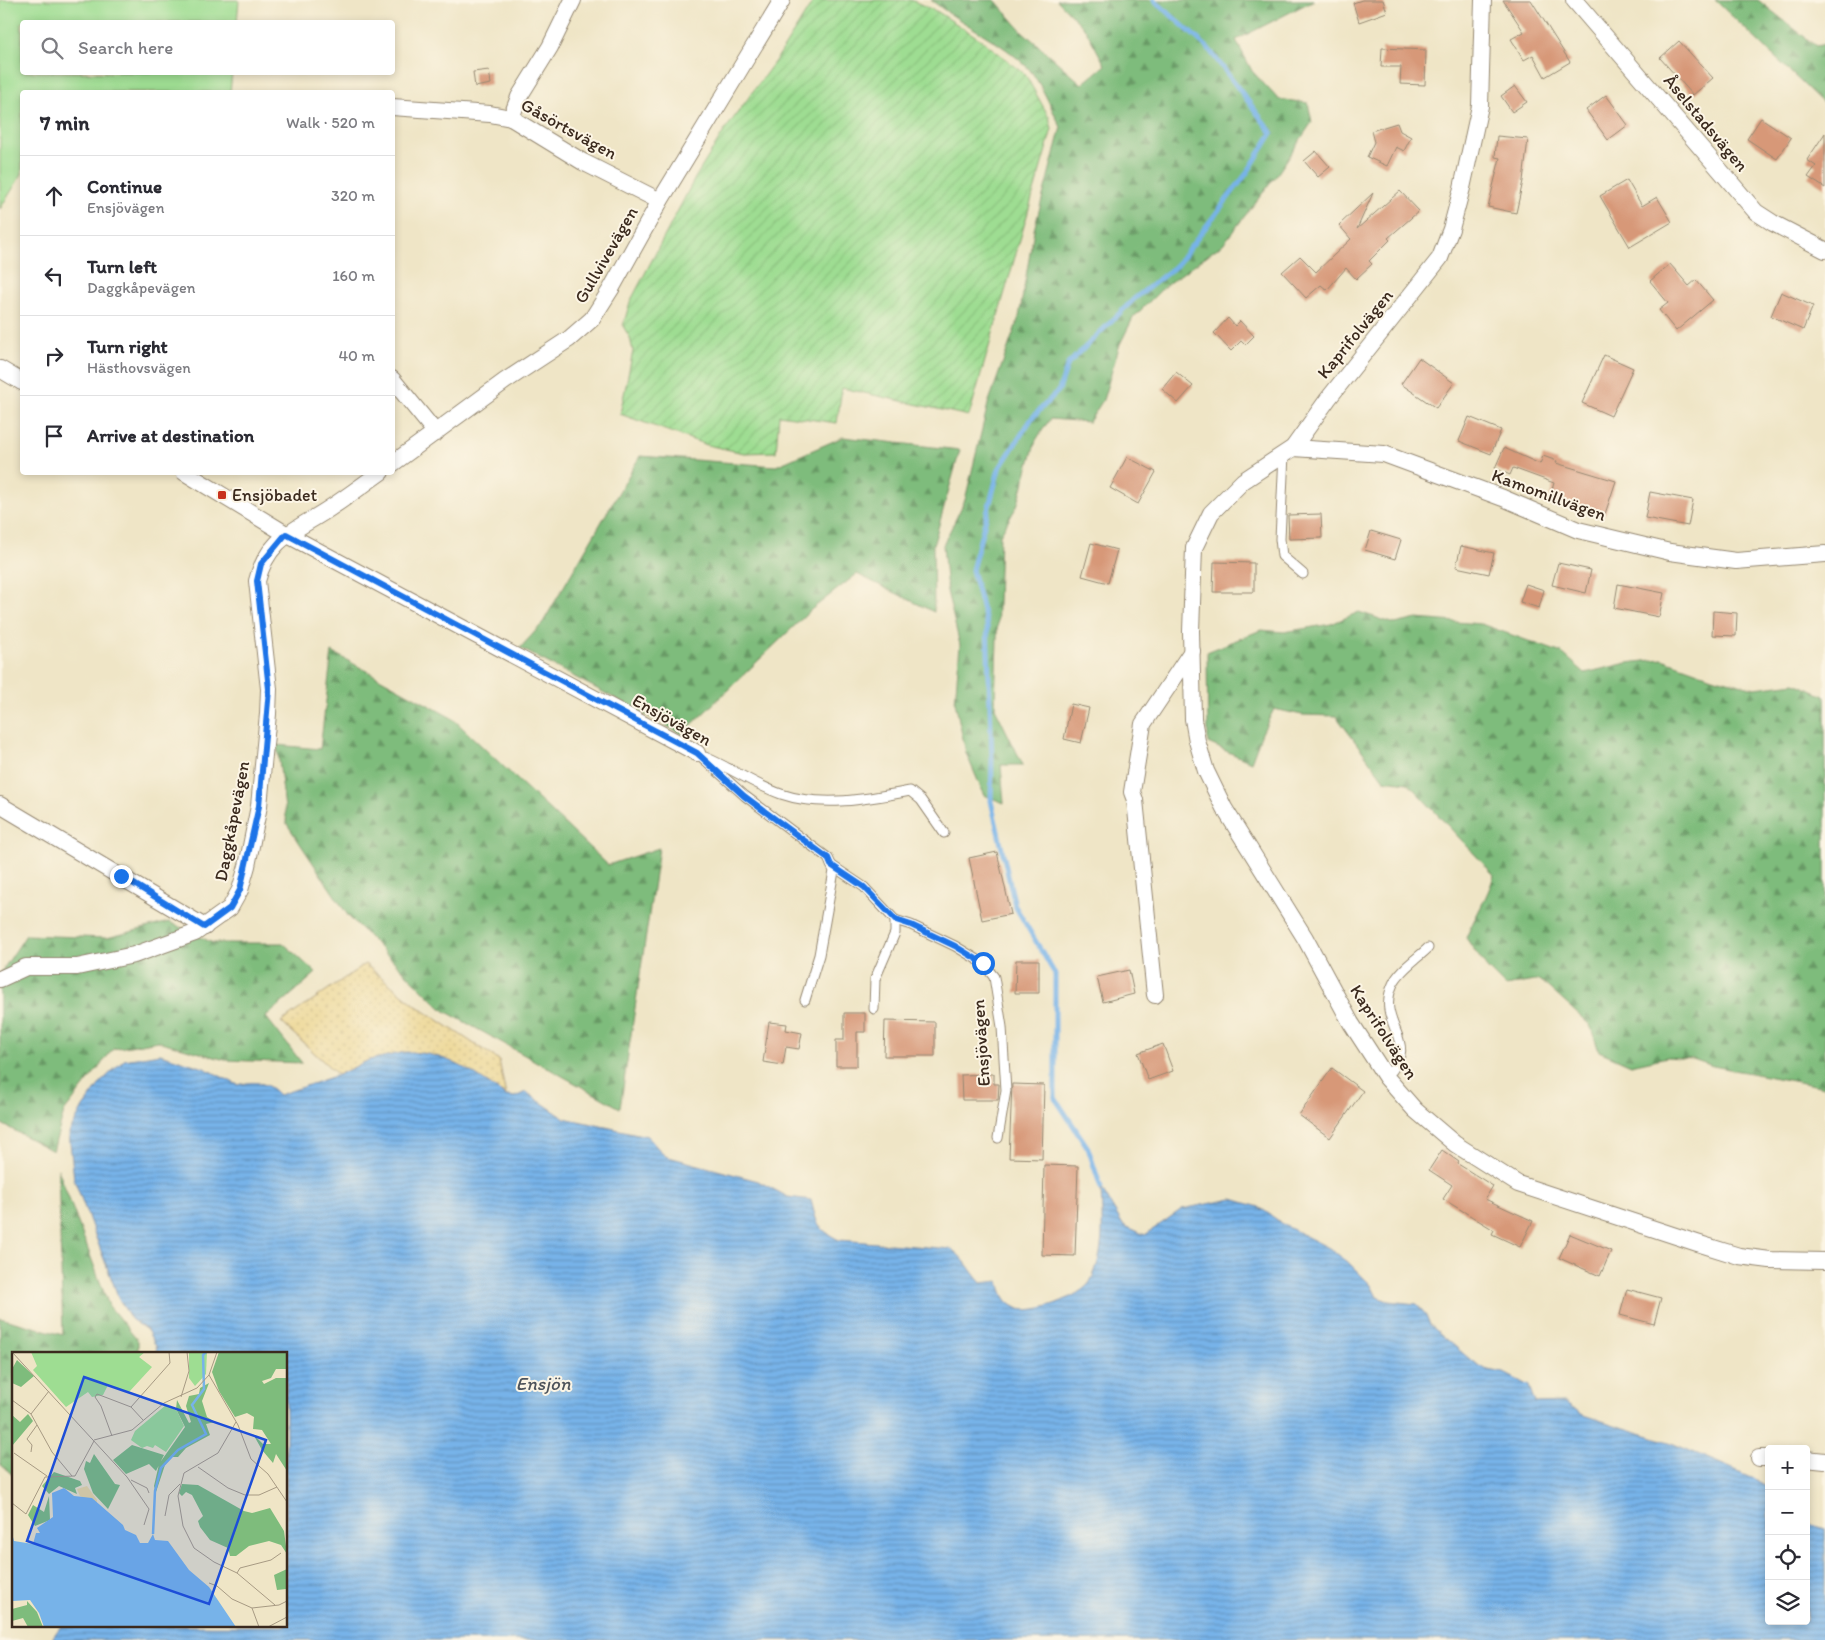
<!DOCTYPE html>
<meta charset="utf-8">
<style>
body{margin:0;font-family:Itim,sans-serif;background:#f2f2f3;color:#2b2b33}
.controls{position:absolute;right:15px;bottom:15px;display:grid;overflow:hidden;border-radius:5px;box-shadow:0 2px 8px #0003}
.controls button{width:45px;height:45px;display:grid;place-items:center;padding:0;border:0;border-bottom:1px solid #e1e1e2;background:#fff;color:#2b2b33;font:25px sans-serif}
.stop{position:absolute;width:15px;height:15px;margin:-11px;border:4px solid #1a73e8;border-radius:50%;background:#fff}
.stop.end{background:#1a73e8;border-color:#fff;box-shadow:0 1px 5px #0008}
.list{margin:0;padding:0;list-style:none}
h2{display:flex;justify-content:space-between;align-items:center;height:65px;margin:0;padding:0 20px;font-size:21px}
h2 small{font-size:16px;font-weight:400;color:#7c7c81}
.list li{display:grid;grid-template-columns:32px 1fr auto;gap:15px;align-items:center;box-sizing:border-box;height:80px;padding:0 20px;border-top:1px solid #e1e1e2}
.list b{display:block;font-size:19px;white-space:nowrap}
.list p{margin:0;font-size:16px;white-space:nowrap;color:#7c7c81}
.list em{font-size:16px;font-style:normal;color:#7c7c81}
.icon{flex:none;width:28px;height:28px;fill:none;stroke:currentColor;stroke-width:2;stroke-linecap:round;stroke-linejoin:round}
.map{position:relative;flex:none;width:1825px;height:1640px;overflow:hidden}
.search{position:absolute;background:#fff;box-shadow:0 2px 8px #0003;left:20px;top:20px;width:375px;height:55px;display:flex;align-items:center;gap:12px;box-sizing:border-box;padding:0 18px;border-radius:5px;color:#7c7c81;font-size:19px}
.panel{position:absolute;background:#fff;box-shadow:0 2px 8px #0003;left:20px;top:90px;width:375px;height:385px;border-radius:5px}
.map>svg:first-child{display:block}
.forest{fill:url(#forest-firs);stroke:#5c734d}
.sand{fill:url(#sand-dots);stroke:#94825e}
.park{fill:#9edd92;stroke:#6c8458}
.garden{fill:url(#garden-furrows);stroke:#6c8458}
.water{fill:url(#water-rules);stroke:#596e84}
.lines{fill:none;stroke-linecap:round;stroke-linejoin:round}
.stream{stroke:#77b3e9;stroke-width:5}
.building{fill:#d79878}
.service-casing{stroke:#958872;stroke-width:11}
.minor-casing{stroke:#958872;stroke-width:18}
.service{stroke:#fff;stroke-width:9}
.minor{stroke:#fff;stroke-width:16}
.route{stroke:#1a73e8;stroke-width:6}
.poi-dot{fill:#c8321e;stroke:#fcf5e5;stroke-width:2}
.labels{text-anchor:middle;dominant-baseline:central;stroke-width:4;stroke-linejoin:round;paint-order:stroke}
.street-label{font-size:18px;fill:#3b2a1e;stroke:#fcf5e5}
.poi-label{font-size:18px;fill:#3b2a1e;stroke:#fcf5e5;text-anchor:start}
.water-label{font-size:19px;font-style:italic;fill:#4d535b;stroke:#fcf5e5}
.inset-river{fill:none;stroke:#77b3e9;stroke-width:2.5}
.inset-road{fill:none;stroke:#a79a83;stroke-width:1}
.view{fill:#1d4ed8;fill-opacity:0.15;stroke:#1d4ed8;stroke-width:2.5}
.inset-edge{fill:none;stroke:#3b2a1e;stroke-width:2.5}
</style>
<div class="map">
<svg width="1825" height="1640" viewBox="0 0 1825 1640">
<defs>
<pattern id="forest-firs" width="22" height="20" patternUnits="userSpaceOnUse" patternTransform="scale(1.25)"><rect width="22" height="20" fill="#7ebc7c"/><path d="M5 1l3.5 6h-7zM16 11l3.5 6h-7z" fill="#689965"/></pattern>
<pattern id="sand-dots" width="8" height="8" patternUnits="userSpaceOnUse" patternTransform="scale(1.25)"><rect width="8" height="8" fill="#eeda9e"/><path d="M2 2h.1M6 6h.1" fill="none" stroke="#cdbb88" stroke-width="1.8" stroke-linecap="round"/></pattern>
<pattern id="garden-furrows" width="10" height="10" patternUnits="userSpaceOnUse" patternTransform="scale(1.25)"><rect width="10" height="10" fill="#9edd92"/><path d="M-1 1l2-2M0 10L10 0M9 11l2-2" fill="none" stroke="#89be7d"/></pattern>
<pattern id="water-rules" width="6" height="5" patternUnits="userSpaceOnUse" patternTransform="scale(1.25)"><rect width="6" height="5" fill="#77b3e9"/><path d="M0 2.5h6" fill="none" stroke="#6392bc"/></pattern>
</defs>
<rect width="100%" height="100%" fill="#fcf5e5"/>
<filter id="ink" filterUnits="userSpaceOnUse"><feTurbulence type="fractalNoise" baseFrequency=".02" numOctaves="2"/><feDisplacementMap in="SourceGraphic" scale="10" xChannelSelector="R" yChannelSelector="G"/><feConvolveMatrix kernelMatrix="1 2 1 2 8 2 1 2 1" color-interpolation-filters="sRGB"/></filter>
<filter id="wash" filterUnits="userSpaceOnUse"><feTurbulence type="fractalNoise" baseFrequency=".0096" numOctaves="4" result="noise"/><feDisplacementMap in="SourceGraphic" scale="20" xChannelSelector="R" yChannelSelector="G"/><feGaussianBlur stdDeviation="1.12" result="paint"/><feColorMatrix in="noise" values="0 0 0 0 0 0 0 0 0 0 0 0 0 0 0 0 0 1.4 0 .05"/><feComposite in="paint" operator="in"/></filter>
<g filter="url(#wash)">
<rect width="100%" height="100%" fill="#efe5c6"/>
<g class="forest">
<path d="M931,0h64l27,31 60,53 23,-19 -19,-35 -29,-30h257l-78,40 16,31 26,28 30,4 4,19 -36,54 -53,68 -57,41 -33,33 -13,26 -17,56 -14,22 -39,-3 -14,21 -19,66 -17,29 -5,173 28,57h-22l3,38 -20,-8 -18,-42 -11,-51 5,-57 -13,-54 -4,-46 22,-45 23,-96 31,-87 15,-87 27,-103c-8,-15 -21,-46 -32,-58 -28,-29 -67,-44 -98,-69z"/>
<polygon points="1715,0 1758,0 1816,46 1825,44 1825,105"/>
<polygon points="843,437 960,450 933,546 934,612 857,574 812,609 682,734 520,648 542,624 640,456 776,466"/>
<path d="M1359,612l36,12 22,-5 64,5 81,29 23,20 42,-10 35,-4 50,18 43,11 40,-5 30,13v391l-112,-21 -20,-7 -26,-2 -36,8 -32,-14 -9,-26 -50,-45 -35,6 -18,-18 -21,-30c9,-22 22,-41 28,-63l-86,-92 -24,-3 -48,-64 -34,-1 -28,-6 -12,24 -11,29 -43,-19 -1,-91 54,-22 23,2 47,-8z"/>
<polygon points="332,652 452,718 608,865 659,848 620,1108 443,1010 349,917 287,824 277,745 320,749"/>
<polygon points="169,922 213,943 283,943 316,973 266,1017 302,1063 225,1060 158,1041 113,1049 64,1112 53,1151 0,1123 0,974 26,935 107,938"/>
<polygon points="58,1169 109,1306 138,1341 138,1354 14,1354 14,1476 0,1464 0,1318 63,1335"/>
</g>
<polygon class="sand" points="365,964 418,1007 499,1060 506,1096 488,1083 369,1060 338,1075 281,1022"/>
<polygon class="park" points="0,0 239,0 237,22 22,22 22,72 232,73 230,92 22,92 22,174 0,209"/>
<polygon class="garden" points="814,0 911,0 938,12 983,41 1025,74 1049,117 1052,129 969,416 842,388 837,423 779,415 776,452 744,453 707,445 620,414 633,351 630,338 623,326 630,302 695,178 725,130 778,57"/>
<path class="water" d="M405,1052c43,0 68,21 101,44l9,1 11,-5 38,26 83,18 18,20 93,25 30,16 23,3c6,23 5,28 28,40l112,9c14,9 19,22 30,34l18,-2c3,12 5,21 18,27 15,8 65,-12 73,-26 16,-29 12,-63 11,-94l22,37 22,10 37,-26 50,-10 27,8 27,19 43,22 19,14 23,23 6,12 11,4 29,3 9,11 4,10 42,36 15,9 17,3 25,13 6,17 30,-1 18,13 86,27 83,35 17,10v134h37v-98l19,6v111h-1771l-1,-3 8,-11h225v-272h-131l2,-6 -10,-18 -16,-11 -12,-20 -45,-120 -5,-46 14,-26 19,-26 22,-21 36,-6 44,14 34,17c17,-5 29,-3 41,10l59,-20 31,-15z"/>
<g class="lines">
<polyline class="stream" points="1101,1188 1088,1148 1055,1098 1055,974 1015,906 991,801 992,759 987,625 972,570 999,469 1032,418 1059,390 1068,364 1134,299 1176,266 1247,173 1272,133 1208,48 1154,0"/>
</g>
<g id="blocks">
<g class="building">
<polygon points="1362,0 1383,0 1387,12 1359,22 1353,3"/>
<polygon points="1503,0 1531,0 1570,62 1545,77 1533,55 1524,60 1511,39 1524,32"/>
<polygon points="1679,41 1713,78 1693,95 1660,58"/>
<polygon points="1382,48 1426,50 1425,85 1400,84 1401,67 1381,67"/>
<polygon points="489,70 491,84 475,87 473,72"/>
<polygon points="1515,86 1527,102 1512,112 1501,96"/>
<polygon points="1606,95 1628,125 1608,140 1586,110"/>
<polygon points="1761,118 1791,138 1777,159 1747,139"/>
<polygon points="1397,123 1400,131 1411,137 1404,151 1396,147 1387,166 1367,157 1374,142 1371,131"/>
<polygon points="1825,133 1825,188 1808,177 1816,166 1807,160"/>
<polygon points="1497,136 1528,139 1523,181 1516,213 1488,207 1500,158 1495,157"/>
<polygon points="1316,151 1330,167 1318,177 1304,161"/>
<polygon points="1627,180 1642,206 1657,197 1672,222 1630,247 1600,196"/>
<polygon points="1400,191 1419,211 1388,238 1390,240 1369,261 1372,264 1356,279 1346,268 1327,290 1321,285 1306,298 1282,272 1300,256 1316,272 1351,239 1339,225 1373,193 1357,229"/>
<polygon points="1670,264 1689,286 1696,280 1713,300 1676,331 1659,310 1668,303 1650,281"/>
<polygon points="1781,292 1813,306 1803,330 1771,316"/>
<polygon points="1228,318 1235,326 1240,321 1254,336 1245,345 1241,341 1231,351 1214,333"/>
<polygon points="1604,355 1633,368 1611,416 1582,403"/>
<polygon points="1419,358 1454,383 1436,408 1401,384"/>
<polygon points="1176,372 1193,386 1178,403 1162,389"/>
<polygon points="1469,417 1501,430 1491,454 1459,441"/>
<polygon points="1504,448 1540,464 1543,456 1557,461 1556,463 1616,481 1605,514 1550,496 1554,483 1513,468 1510,475 1495,468"/>
<polygon points="1127,457 1156,472 1138,504 1110,488"/>
<polygon points="1650,492 1693,500 1688,526 1645,518"/>
<polygon points="1321,514 1322,538 1289,539 1288,515"/>
<polygon points="1371,531 1401,540 1395,559 1365,550"/>
<polygon points="1091,543 1117,550 1108,583 1082,576"/>
<polygon points="1461,546 1494,553 1489,574 1456,567"/>
<polygon points="1214,562 1254,563 1254,592 1213,592"/>
<polygon points="1558,563 1591,570 1586,593 1552,585"/>
<polygon points="1526,584 1544,590 1539,608 1520,602"/>
<polygon points="1618,584 1664,593 1659,617 1614,608"/>
<polygon points="1713,611 1737,613 1736,636 1712,635"/>
<polygon points="1071,704 1089,708 1081,743 1064,739"/>
<polygon points="997,852 1011,914 982,920 969,858"/>
<polygon points="1016,960 1039,960 1039,993 1015,993"/>
<polygon points="1129,970 1134,994 1103,1002 1097,977"/>
<polygon points="844,1013 865,1013 865,1032 857,1032 857,1066 836,1066 836,1040 844,1040"/>
<polygon points="885,1021 935,1022 935,1056 884,1056"/>
<polygon points="769,1022 787,1024 786,1030 802,1033 799,1049 786,1047 783,1065 763,1062"/>
<polygon points="1163,1044 1173,1071 1148,1080 1138,1053"/>
<polygon points="1332,1068 1363,1091 1330,1138 1299,1115"/>
<polygon points="994,1074 994,1084 999,1084 998,1100 962,1100 961,1075"/>
<polygon points="1012,1084 1044,1085 1042,1159 1009,1158"/>
<polygon points="1442,1150 1459,1162 1458,1164 1493,1186 1485,1199 1533,1221 1520,1247 1492,1234 1494,1230 1443,1199 1452,1185 1429,1170"/>
<polygon points="1044,1165 1078,1166 1075,1256 1042,1255"/>
<polygon points="1570,1234 1611,1251 1600,1276 1559,1258"/>
<polygon points="1627,1289 1661,1298 1654,1324 1620,1315"/>
</g>
</g>
</g>
<g filter="url(#ink)">
<use href="#blocks" fill-opacity="0" stroke="#958872" stroke-width="1"/>
<g class="lines">
<defs>
<g id="service">
<polyline points="1284,454 1280,539 1282,556 1303,574"/>
<polyline points="697,753 745,796 828,858 834,871 819,955 805,1000"/>
<path d="M705,757c26,11 50,28 76,37 41,14 87,5 129,-3l11,9 23,33"/>
<polyline points="831,865 864,887 895,920 911,925 955,946 983,963 994,977 1002,1027 1006,1090 998,1138"/>
<polyline points="874,1009 875,979 895,933 895,920"/>
<path d="M1386,1077c38,-36 -12,-51 7,-93 6,-14 25,-26 35,-36"/>
</g>
<g id="minor">
<polyline points="1483,0 1480,106 1462,188 1451,229 1440,258 1328,399 1293,448 1243,481 1211,513 1194,548 1191,631 1193,719 1197,741 1206,771 1224,808 1305,938 1351,1023 1386,1077 1415,1110 1455,1144 1518,1184 1697,1243 1739,1256 1770,1260 1825,1261"/>
<polyline points="1574,0 1756,212 1773,223 1825,250"/>
<polyline points="392,107 490,114 511,118 583,162 660,201"/>
<polyline points="511,118 519,97 550,47 573,0"/>
<polyline points="0,369 22,382"/>
<polyline points="392,379 436,433"/>
<polyline points="1293,448 1384,454 1503,498 1578,530 1670,552 1736,561 1825,554"/>
<polyline points="392,464 505,381 569,339 592,319 611,289 660,201 782,0"/>
<polyline points="184,472 286,534 697,753"/>
<polyline points="0,805 205,927"/>
<path d="M0,979l26,-12h51l57,-12 61,-22 35,-25 10,-18 7,-24 12,-60 9,-92 1,-25 -12,-108c11,-44 39,-50 73,-73 17,-11 34,-24 51,-36"/>
<polyline points="1155,995 1135,800 1132,792 1143,724 1192,651"/>
<polyline points="1759,1458 1769,1458"/>
<polyline points="1806,1459 1825,1461"/>
</g>
</defs>
<use href="#service" class="service-casing"/>
<use href="#minor" class="minor-casing"/>
<use href="#service" class="service"/>
<use href="#minor" class="minor"/>
</g>
</g>
<g class="lines" filter="url(#ink)">
<polyline class="route" points="121,876 204,927 230,908 240,890 259,806 269,689 257,581 261,564 286,534 697,753 744,796 828,858 831,865 864,887 896,920 911,925 955,946 983,963"/>
</g>
<rect class="poi-dot" x="217" y="490" width="10" height="10" rx="2.5"/>
<g class="labels">
<g class="street-label">
<text transform="translate(1706 123) rotate(50)">Åselstadsvägen</text>
<text transform="translate(569 129) rotate(29)">Gåsörtsvägen</text>
<text transform="translate(606 255) rotate(-60)">Gullvivevägen</text>
<text transform="translate(1355 334) rotate(-51)">Kaprifolvägen</text>
<text transform="translate(1549 495) rotate(20)">Kamomillvägen</text>
<text transform="translate(672 720) rotate(29)">Ensjövägen</text>
<text transform="translate(232 821) rotate(-79)">Daggkåpevägen</text>
<text transform="translate(1384 1032) rotate(57)">Kaprifolvägen</text>
<text transform="translate(981 1043) rotate(-94)">Ensjövägen</text>
</g>
<g class="poi-label">
<text x="232" y="495">Ensjöbadet</text>
</g>
<g class="water-label">
<text x="543" y="1383">Ensjön</text>
</g>
</g>
<g transform="translate(12 1352)">
<rect width="275" height="275" fill="#efe5c6"/>
<path d="M177,0h18l-1,22 -11,12 -6,-8z" fill="#9edd92"/>
<path d="M207,0h68v17h-11l-5,9 -9,3 2,3 12,-6h11v93l-11,-17 -3,9 -11,-13 -9,-16 10,10h8l-9,-14 -9,-1 1,-12 -7,-4 -12,4 -16,-26 -7,-19zM5,8l17,16 -13,11 -9,-4v-14zM197,31l-7,18 5,16 8,5 -9,2 4,11 -24,13 -8,9h-6l-7,8 -9,27 -2,-6 5,-22 26,-37 -9,-18 1,-9 12,23 2,-1 -5,-16 3,-10 10,-2 1,-6zM16,62l5,7 -21,25v-31l8,7zM120,93l32,10 -8,16 -7,-7 -23,10 -13,-14zM82,102l21,30 5,1 -12,24 -15,-16 -9,-24 2,-8 4,2zM42,120l26,9 2,4 -7,3 2,6 -18,-8 -10,8 -7,-8zM170,132l16,1 46,26 8,2 18,-5 14,23 3,23 -6,-9 -12,-4 -20,5 -13,10h-6l-2,-8 -18,-8 -10,-13 -2,-6 5,-5 -11,-21 -6,-3 -4,4 -3,-3zM37,144l1,24 -15,6 -7,-11 5,-10 11,7zM275,217l-1,20 -9,1 -3,-15zM15,249l10,11 6,15h-15l-5,-9 -11,3v-12l15,-4z" fill="#7ebc7c"/>
<path d="M75,134l10,14v4l-17,-8 -3,-7z" fill="#eeda9e"/>
<path d="M19,0h114l-6,5 13,10 -23,25 -21,-7 -5,10 -11,2 -4,-5 -22,15 -33,-37 4,-4z" fill="#9edd92"/>
<path d="M154,53l11,6 7,15 -18,26 -11,-7 -2,3 -6,-2 -5,2 -11,-8 4,-9z" fill="#9edd92"/>
<path d="M52,136l10,8 18,2 31,27 2,5 11,5 4,8h8l5,-9 2,6 13,1 21,29 20,17 27,40h-192l-5,-14 -9,-13 -18,1v-68l2,8 19,3 3,-11h4l-3,-5 16,-11 -1,-24z" fill="#77b3e9"/>
<path class="inset-river" d="M141,182l2,-43 6,-23 17,-18 28,-16 -14,-29 12,-16 -1,-34 3,-3"/>
<path class="inset-road" d="M0,0l115,125 22,32 -5,16M197,23l29,50 13,34 17,15 19,28M169,45l8,-26 -2,-19M0,48l19,14 21,38 20,24M119,55l39,-44 -1,-11M19,62l18,-23M224,70l-18,31 -34,20 -6,23 5,30 11,22 20,14 23,11 38,32M100,84l-11,-30 -6,-9 2,-3 34,13 12,13M82,88l38,-10 32,-27 33,-15 12,-13 8,-23M19,100l1,-7 -5,-6 10,-14M2,101l33,23M186,115l30,21 17,7h14l18,-8M119,128l16,8 2,5M0,151l14,11 19,-37 30,-1 19,-35M153,164l4,-21 11,-11M225,221l3,-5 31,-8 10,-7M197,231l8,3 15,13 20,9 27,-3 8,-4M240,256l7,19M256,275l19,-10"/>
<path class="view" d="M72,25l182,63 -57,164 -182,-63z"/>
<rect width="275" height="275" class="inset-edge"/>
</g>
</svg>
<div class="controls">
<button>+</button>
<button>−</button>
<button><svg class="icon" aria-label="locate" viewBox="0 0 24 24"><circle cx="12" cy="12" r="6"/><path d="M12 2v4M12 18v4M2 12h4M18 12h4"/></svg></button>
<button><svg class="icon" aria-label="layers" viewBox="0 0 24 24"><path d="M12 4l9 5-9 5-9-5zM3 14l9 5 9-5"/></svg></button>
</div>
<div class="stop" style="left:983px;top:963px"></div>
<div class="stop end" style="left:121px;top:876px"></div>
<div class="search"><svg class="icon" aria-label="search" viewBox="0 0 24 24"><circle cx="10" cy="10" r="6"/><path d="M15 15l6 6"/></svg>Search here</div>
<section class="panel">
<h2>7 min<small>Walk · 520 m</small></h2>
<ul class="list">
<li><svg class="icon" aria-label="ahead" viewBox="0 0 24 24"><path d="M12 20V5M6 11l6-6 6 6"/></svg><div><b>Continue</b><p>Ensjövägen</p></div><em>320 m</em></li>
<li><svg class="icon" aria-label="left" viewBox="0 0 24 24"><path d="M17 20v-9H6M10 6l-5 5 5 5"/></svg><div><b>Turn left</b><p>Daggkåpevägen</p></div><em>160 m</em></li>
<li><svg class="icon" aria-label="right" viewBox="0 0 24 24"><path d="M7 20v-9h11M14 6l5 5-5 5"/></svg><div><b>Turn right</b><p>Hästhovsvägen</p></div><em>40 m</em></li>
<li><svg class="icon" aria-label="arrive" viewBox="0 0 24 24"><path d="M6 21V4h12l-3 4 3 4H6"/></svg><div><b>Arrive at destination</b></div></li>
</ul>
</section>
</div>
